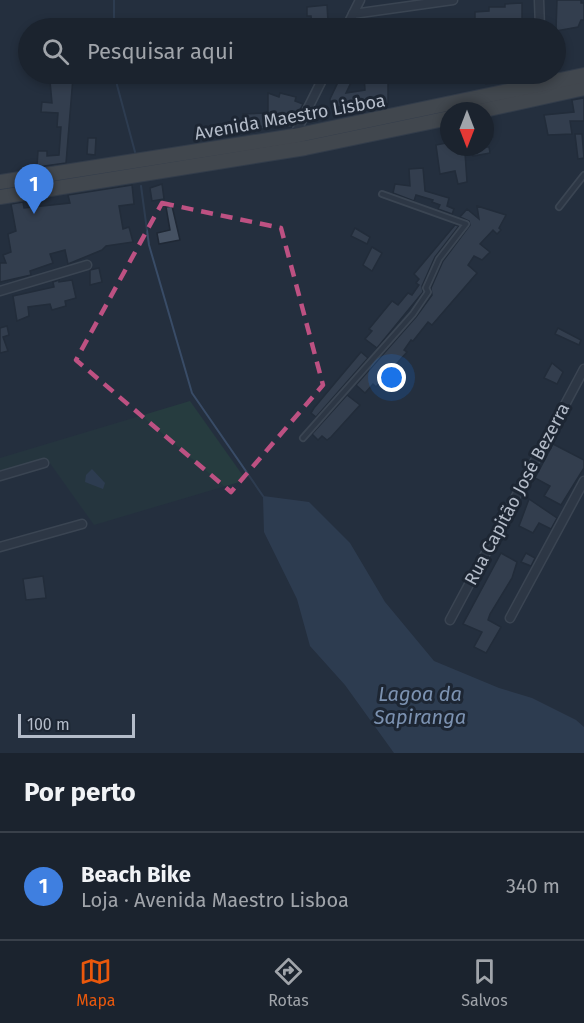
<!DOCTYPE html>
<html lang="pt">
<meta charset="utf-8">
<style>
body{margin:0;font-family:"Fira Sans",sans-serif;background:#282f3a;color:#f1f3f6}
.compass{position:absolute;left:440px;top:102px;width:54px;height:54px;border-radius:50%;background:#1b232e;box-shadow:0 3px 9px #0003;rotate:180deg}
.scale{position:absolute;left:18px;bottom:15px;width:117px;box-sizing:border-box;padding-left:6px;border:3px solid #b4bcc9;border-top:0;font-size:16px;line-height:21px;white-space:nowrap;color:#b4bcc9;-webkit-text-stroke:4px #1d2633;paint-order:stroke}
.you{position:absolute;left:392px;top:378px;width:21px;height:21px;margin:-15px;border:4px solid #fff;border-radius:50%;background:#1a73e8;box-shadow:0 0 0 9px #1a73e833}
.badge{display:grid;place-items:center;width:39px;height:39px;border-radius:50%;background:#ea580c;color:#fff;font-size:20px;font-weight:700}
.pin{position:absolute;translate:-50% -50px;filter:drop-shadow(0 2px 3px #0008)}
.pin::after{content:'';position:absolute;top:32px;width:21px;height:18px;background:inherit;clip-path:polygon(0 0,100% 0,50% 100%)}
.list{margin:0;padding:0;list-style:none}
h2{display:flex;justify-content:space-between;align-items:center;height:78px;margin:0;padding:0 24px;font-size:26px}
h2 small{font-size:20px;font-weight:400;color:#a0a4aa}
.list li{display:grid;grid-template-columns:39px 1fr auto;gap:18px;align-items:center;box-sizing:border-box;height:108px;padding:0 24px;border-top:2px solid #39404a}
.list b{display:block;font-size:22px;white-space:nowrap}
.list p{margin:0;font-size:20px;white-space:nowrap;color:#a0a4aa}
.list em{font-size:20px;font-style:normal;color:#a0a4aa}
.icon{flex:none;width:33px;height:33px;fill:none;stroke:currentColor;stroke-width:2;stroke-linecap:round;stroke-linejoin:round}
.map{position:relative;flex:none;width:584px;height:753px;overflow:hidden}
.search{position:absolute;background:#1b232e;box-shadow:0 3px 9px #0003;left:18px;right:18px;top:18px;height:66px;display:flex;align-items:center;gap:15px;box-sizing:border-box;padding:0 21px;border-radius:33px;color:#a0a4aa;font-size:22px}
.sheet{height:186px;background:#1b232e}
nav{display:flex;justify-content:space-around;align-items:center;box-sizing:border-box;height:84px;border-top:2px solid #39404a;background:#1b232e;font-size:16px;color:#a0a4aa}
nav a{display:grid;justify-items:center;gap:3px}
nav .on{color:#ea580c}
.map>svg:first-child{display:block}
.green{fill:#263c3f}
.water{fill:#394c67}
.lines{fill:none;stroke-linecap:round;stroke-linejoin:round}
.stream{stroke:#394c67;stroke-width:2}
.building{fill:#455162;stroke:#1f2835;stroke-width:1.5}
.service-casing{stroke:#565f6c;stroke-width:8}
.minor-casing{stroke:#565f6c;stroke-width:11}
.trunk-casing{stroke:#434c59;stroke-width:16}
.service{stroke:#38414e;stroke-width:4.5}
.minor{stroke:#38414e;stroke-width:8}
.trunk{stroke:#656462;stroke-width:14}
.marked{fill:none;stroke:#bd5182;stroke-width:4.5;stroke-dasharray:12 8;stroke-linejoin:round}
.labels{text-anchor:middle;dominant-baseline:central;stroke-width:6;stroke-linejoin:round;paint-order:stroke}
.street-label{font-size:18px;fill:#b4bcc9;stroke:#1d2633}
.water-label{font-size:20px;font-style:italic;fill:#7c92b1;stroke:#1d2633}
</style>
<div class="map">
<svg width="584" height="753" viewBox="0 0 584 753">
<rect width="100%" height="100%" fill="#242f3e"/>
<polygon class="green" points="190,401 246,480 94,525 47,459 0,473 0,458"/>
<g class="water">
<polygon points="92,469 105,483 103,489 85,482 86,475"/>
<polygon points="263,496 309,502 350,543 385,602 434,661 499,688 532,698 576,720 584,727 584,753 394,753 345,685 310,646 297,599 264,532"/>
</g>
<g class="lines">
<g class="stream">
<polyline points="114,28 114,0"/>
<polyline points="116,74 117,85 135,152"/>
<polyline points="141,186 149,245 192,393 263,496"/>
</g>
</g>
<g class="building">
<polygon points="557,0 581,0 581,3 584,3 584,20 581,20 578,27 556,31"/>
<polygon points="522,3 522,22 493,21 494,28 475,28 475,12 489,11 489,7 505,7 505,4"/>
<polygon points="327,5 328,22 312,23 311,16 307,16 307,7"/>
<polygon points="342,74 354,76 346,93 365,90 364,74 388,74 388,104 361,102 361,104 331,108 330,99"/>
<polygon points="485,74 511,74 512,79 486,84"/>
<polygon points="73,77 66,163 37,167 38,151 47,151 47,156 59,155 61,127 57,127 58,113 41,112 42,102 52,103 50,81"/>
<polygon points="268,93 279,97 280,93 296,97 295,101 303,104 291,127 246,130 243,114 268,113"/>
<polygon points="584,98 584,121 570,121 572,134 548,135 544,115 574,112 572,100"/>
<polygon points="490,121 493,137 485,139 485,122"/>
<polygon points="575,134 582,134 584,158 578,159"/>
<polygon points="88,138 96,138 95,155 87,154"/>
<polygon points="446,143 449,147 457,147 458,154 465,153 467,182 458,184 455,171 440,174 436,145"/>
<polygon points="472,147 489,147 490,153 473,156"/>
<polygon points="423,168 425,191 449,198 447,206 454,209 452,214 438,209 440,205 432,202 433,200 416,195 414,201 393,193 395,184 410,186 409,169"/>
<polygon points="162,184 164,199 152,201 150,188"/>
<polygon points="132,185 134,204 119,206 123,229 129,227 133,242 106,246 102,250 68,264 65,250 50,254 53,263 30,271 31,275 0,282 0,263 6,263 3,255 11,252 8,234 16,231 11,204 23,202 24,208 70,203 68,195"/>
<polygon points="172,206 180,240 159,244 157,233 170,230 166,207"/>
<polygon points="477,206 506,215 499,228 501,230 497,234 493,230 480,244 490,252 482,260 474,256 468,265 477,273 432,325 428,322 413,341 411,340 404,350 407,352 376,387 373,384 365,393 356,385 416,317 432,295 431,288 443,261 470,225 469,221 460,217 467,209 479,219"/>
<polygon points="455,225 459,226 435,257 422,286 423,292 377,348 365,339 372,331 369,329 392,301 398,305 408,293 412,295 419,285 416,283 419,279 414,274"/>
<polygon points="355,228 370,237 367,244 351,236"/>
<polygon points="372,247 382,253 372,271 363,265"/>
<polygon points="99,268 102,282 90,285 90,270"/>
<polygon points="59,280 59,282 72,280 76,298 65,301 66,306 52,310 50,304 28,307 29,316 17,321 13,296 54,287 53,282"/>
<polygon points="7,326 9,335 3,337 8,351 0,353 0,328"/>
<polygon points="558,328 581,340 579,345 555,334"/>
<polygon points="361,352 368,358 316,417 311,413 314,408"/>
<polygon points="552,363 563,372 557,384 544,378"/>
<polygon points="347,395 360,405 331,437 327,440 322,436 318,440 312,434"/>
<polygon points="553,444 584,460 584,468 561,505 544,496 550,486 535,478"/>
<polygon points="529,499 557,518 551,529 539,523 533,533 519,526"/>
<polygon points="501,553 517,562 512,578 490,614 488,620 501,627 486,653 474,647 482,632 463,624"/>
<polygon points="526,553 535,558 531,566 521,562"/>
<polygon points="43,576 46,598 26,600 23,579"/>
</g>
<g class="lines">
<defs>
<g id="service">
<polyline points="559,207 584,175"/>
<polyline points="303,438 413,314 428,292 426,288 439,259 466,224 382,194"/>
</g>
<g id="minor">
<polyline points="539,0 540,28"/>
<polyline points="353,14 453,0"/>
<polyline points="346,28 360,0"/>
<polyline points="294,136 325,74"/>
<polyline points="0,291 87,265"/>
<polyline points="0,476 44,463"/>
<polyline points="0,547 82,524"/>
<polyline points="510,618 584,481"/>
<polyline points="450,620 584,369"/>
</g>
<g id="trunk">
<polyline points="480,111 584,88"/>
<polyline points="0,182 294,136 584,75"/>
<polyline points="0,197 305,148 449,118"/>
</g>
</defs>
<use href="#service" class="service-casing"/>
<use href="#minor" class="minor-casing"/>
<use href="#trunk" class="trunk-casing"/>
<use href="#service" class="service"/>
<use href="#minor" class="minor"/>
<use href="#trunk" class="trunk"/>
</g>
<path d="M0 0H584V753H0ZM162,203l119,25 42,157 -92,107 -155,-132z" fill="#242f3e" fill-opacity=".55" fill-rule="evenodd"/>
<path class="marked" d="M162,203l119,25 42,157 -92,107 -155,-132z"/>
<g class="labels">
<g class="street-label">
<text transform="translate(290 117) rotate(-10)">Avenida Maestro Lisboa</text>
<text transform="translate(517 494) rotate(-62)">Rua Capitão José Bezerra</text>
</g>
<g class="water-label">
<text x="420" y="694">Lagoa da<tspan x="420" dy="23">Sapiranga</tspan></text>
</g>
</g>
</svg>
<svg class="compass" viewBox="-18 -18 36 36"><path d="M0-13l5 13h-10z" fill="#e53935"/><path d="M0 13l5-13h-10z" fill="#a0a4aa"/></svg>
<div class="scale">100 m</div>
<div class="you"></div>
<div class="pin badge" style="left:34px;top:214px;background:#3f7fe0">1</div>
<div class="search"><svg class="icon" aria-label="search" viewBox="0 0 24 24"><circle cx="10" cy="10" r="6"/><path d="M15 15l6 6"/></svg>Pesquisar aqui</div>
</div>
<section class="sheet">
<h2>Por perto<small></small></h2>
<ul class="list">
<li><span class="badge" style="background:#3f7fe0">1</span><div><b>Beach Bike</b><p>Loja · Avenida Maestro Lisboa</p></div><em>340 m</em></li>
</ul>
</section>
<nav>
<a class="on"><svg class="icon" aria-label="map" viewBox="0 0 24 24"><path d="M3 6l6-2 6 2 6-2v14l-6 2-6-2-6 2zM9 4v14M15 6v14"/></svg>Mapa</a>
<a><svg class="icon" aria-label="directions" viewBox="0 0 24 24"><path d="M12 3l9 9-9 9-9-9zM9 14v-3h6M13 9l2 2-2 2"/></svg>Rotas</a>
<a><svg class="icon" aria-label="saved" viewBox="0 0 24 24"><path d="M7 4h10v16l-5-4-5 4z"/></svg>Salvos</a>
</nav>
